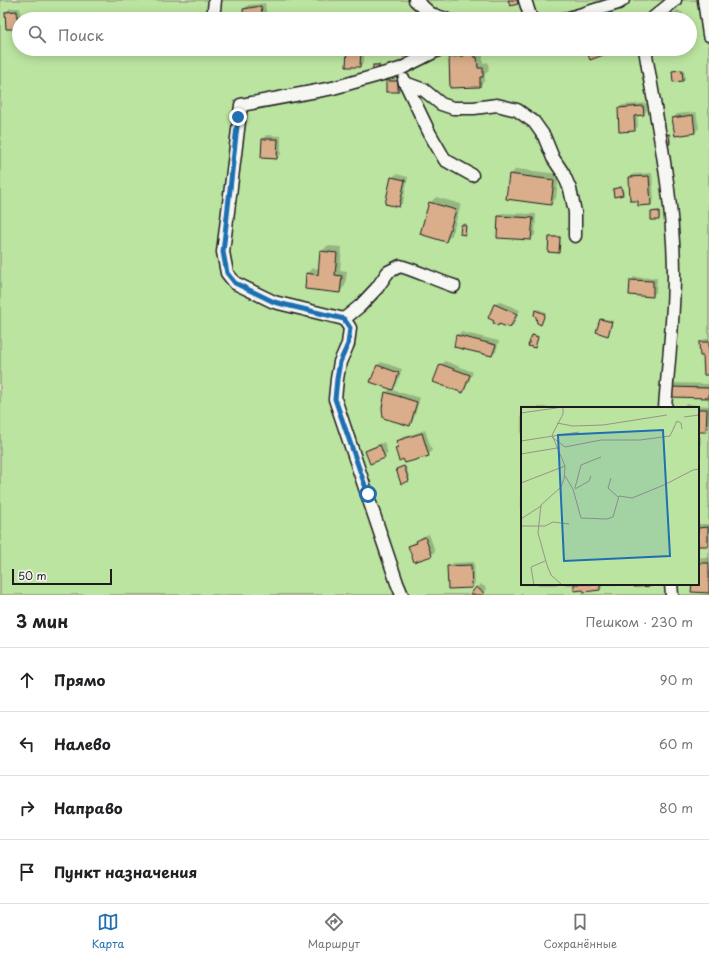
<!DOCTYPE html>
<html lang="ru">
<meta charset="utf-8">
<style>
body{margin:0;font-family:"Playpen Sans",sans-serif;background:#f6f6f6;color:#202124}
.scale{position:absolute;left:12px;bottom:10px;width:100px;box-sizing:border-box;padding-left:4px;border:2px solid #1c1c1c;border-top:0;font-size:11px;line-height:14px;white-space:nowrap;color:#1c1c1c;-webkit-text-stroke:3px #f6f6f2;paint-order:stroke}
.stop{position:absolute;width:12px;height:12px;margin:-9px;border:3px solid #1f6fb2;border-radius:50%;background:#fff}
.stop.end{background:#1f6fb2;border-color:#fff;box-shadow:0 1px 4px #0008}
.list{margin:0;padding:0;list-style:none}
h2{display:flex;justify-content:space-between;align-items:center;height:52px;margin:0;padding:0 16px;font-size:17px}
h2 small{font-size:13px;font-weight:400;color:#757577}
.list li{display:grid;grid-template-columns:26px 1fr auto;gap:12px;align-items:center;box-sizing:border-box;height:64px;padding:0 16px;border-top:1px solid #e0e0e0}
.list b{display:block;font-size:15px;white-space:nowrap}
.list em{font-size:13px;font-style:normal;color:#757577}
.icon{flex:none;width:22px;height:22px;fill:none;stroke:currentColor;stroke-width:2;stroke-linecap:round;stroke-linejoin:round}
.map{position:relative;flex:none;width:709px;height:595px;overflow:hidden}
.search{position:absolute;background:#fff;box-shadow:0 2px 10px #0003;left:12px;right:12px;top:12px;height:44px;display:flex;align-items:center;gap:10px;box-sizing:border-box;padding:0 14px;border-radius:22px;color:#757577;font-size:15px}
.sheet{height:308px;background:#fff}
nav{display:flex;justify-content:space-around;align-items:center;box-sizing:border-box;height:56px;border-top:1px solid #e0e0e0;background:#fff;font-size:11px;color:#757577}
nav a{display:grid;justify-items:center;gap:2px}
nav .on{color:#1f6fb2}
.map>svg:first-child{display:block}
.green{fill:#bbe4a0;stroke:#6c805e;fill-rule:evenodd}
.shadow{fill:#0003}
.building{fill:#daae8b;stroke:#1c1c1c}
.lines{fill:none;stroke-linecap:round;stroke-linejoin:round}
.minor-casing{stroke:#1c1c1c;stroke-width:15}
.minor{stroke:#f6f6f2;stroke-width:12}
.route{stroke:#1f6fb2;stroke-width:5}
.inset-road{fill:none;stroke:#9a928a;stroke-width:1}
.view{fill:#1f6fb2;fill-opacity:0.15;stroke:#1f6fb2;stroke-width:2}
.inset-edge{fill:none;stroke:#1c1c1c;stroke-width:2}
</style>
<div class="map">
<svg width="709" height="595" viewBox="0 0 709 595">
<rect width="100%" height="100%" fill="#eee0d3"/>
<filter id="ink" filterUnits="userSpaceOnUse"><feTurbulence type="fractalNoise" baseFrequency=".025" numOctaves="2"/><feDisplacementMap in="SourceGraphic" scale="8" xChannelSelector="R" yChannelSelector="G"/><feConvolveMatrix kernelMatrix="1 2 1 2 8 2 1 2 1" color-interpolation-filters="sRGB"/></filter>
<g filter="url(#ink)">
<path class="green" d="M0,0h709v595h-709zM19,19h671v30h-671zM522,408h176v176h-176z"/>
<g class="shadow">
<polygon points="265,3 267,17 265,19 245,19 244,9 248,5"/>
<polygon points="10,8 20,8 21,19 19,19 19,26 17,28 6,12"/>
<polygon points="677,10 683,13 681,19 671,19 673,14"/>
<polygon points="389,13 413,16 412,19 385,19 385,16"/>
<polygon points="348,49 364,49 364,62 360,66"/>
<polygon points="471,49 479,49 479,52 483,52 483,63 488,62 489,71 485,74 485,80 480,86 450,57 456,52 469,51"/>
<polygon points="375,64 380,64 380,68 379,70 374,66"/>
<polygon points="684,69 685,79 683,80 673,81 673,72 674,70"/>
<polygon points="399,79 400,90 398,91 387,81 389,80"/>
<polygon points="647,103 647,111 643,114 637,115 638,126 634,130 619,108 622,105"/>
<polygon points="696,112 699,128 695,132 673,118 677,114"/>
<polygon points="670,133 671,142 665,144 665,134"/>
<polygon points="266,135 281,136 281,154 277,158 263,139"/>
<polygon points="516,169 559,174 556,198 551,204 510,175"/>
<polygon points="652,173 654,200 650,204 638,200 630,178 633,174"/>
<polygon points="396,174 408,177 403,202 399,206 392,178"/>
<polygon points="622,186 624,193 622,194 614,189"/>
<polygon points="436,197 461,204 452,235 446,241 430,203"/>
<polygon points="660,210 660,217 659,219 652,212 653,211"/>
<polygon points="502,213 536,214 535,235 531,239 499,216"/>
<polygon points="464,223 467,224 466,232 464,234 461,234 462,225"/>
<polygon points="551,236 561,236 560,250 558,252 550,238"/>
<polygon points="327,246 342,247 340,270 347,271 345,286 339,292 307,274 313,268 319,269 321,252"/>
<polygon points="634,277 657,278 656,292 652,296 631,281"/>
<polygon points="498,301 520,310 514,324 510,327 500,323 495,304"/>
<polygon points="538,309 546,312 541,324 536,311"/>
<polygon points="602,318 613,321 608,334 601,320"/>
<polygon points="461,332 499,341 496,352 492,355 457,335"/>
<polygon points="534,334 539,336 535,347 532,335"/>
<polygon points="704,339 709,339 709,374 700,343"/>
<polygon points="445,361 473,372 466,388 463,392 441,365"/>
<polygon points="381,362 402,369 396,385 392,390 420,398 413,421 409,425 386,393 391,388 378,365"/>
<polygon points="675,383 709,384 709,397 672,387"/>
<polygon points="686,404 709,406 709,428 705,431 698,431 698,408 682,408"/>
<polygon points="425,430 432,451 428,455 396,449 398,446 397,442 401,438"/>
<polygon points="701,436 701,457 698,460 698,437"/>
<polygon points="384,442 388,453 384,457 370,462 366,451 370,448"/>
<polygon points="406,466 410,479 408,481 397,469"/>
<polygon points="698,524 709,524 708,545 698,545"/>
<polygon points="429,534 435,551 431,555 410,547 413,543 418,542 421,537"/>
<polygon points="700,557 709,558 709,592 693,584 698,584 698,559"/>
<polygon points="474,562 475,583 472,587 448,567 452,563"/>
<polygon points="481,584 487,589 483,595 471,595"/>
<polygon points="575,584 603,584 603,586 600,589"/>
</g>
<g class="building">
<polygon points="508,0 517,0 518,4 510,6"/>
<polygon points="261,6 263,19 244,19 243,9"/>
<polygon points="17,11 18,29 6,29 5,12"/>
<polygon points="672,13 680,17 679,19 670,19"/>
<polygon points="384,16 405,19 384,19"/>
<polygon points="347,49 361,49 360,67 346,67"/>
<polygon points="400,49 418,49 419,52 403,57"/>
<polygon points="586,49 614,49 614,51 590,60"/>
<polygon points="464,54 474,54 474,57 477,57 478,68 483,68 483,77 480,77 480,87 450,88 449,57 464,56"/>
<rect x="373" y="65" width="6" height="6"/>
<polygon points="682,70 683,81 673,82 672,71"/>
<rect x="386" y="81" width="12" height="11"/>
<polygon points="643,106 644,115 634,116 635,131 619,132 618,108"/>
<polygon points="693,115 695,133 675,136 672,118"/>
<polygon points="669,134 670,144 664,145 663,135"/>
<polygon points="262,139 278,139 277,159 261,158"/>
<polygon points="509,174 554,180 551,205 506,199"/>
<polygon points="649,176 651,205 638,206 638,201 630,201 629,177"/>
<polygon points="391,177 405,180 399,207 385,204"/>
<polygon points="621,187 623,195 614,197 613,189"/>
<polygon points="429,202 456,210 446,242 420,234"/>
<polygon points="659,211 659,220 651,220 651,212"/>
<polygon points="498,216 533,218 531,240 497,238"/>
<polygon points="461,225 466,225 465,235 460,234"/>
<polygon points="549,237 560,237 559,253 548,252"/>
<polygon points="320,251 337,253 335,275 342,276 340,293 305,289 306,273 318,275"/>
<polygon points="630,280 653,281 653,297 629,295"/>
<polygon points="494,304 517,314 510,328 499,324 498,326 493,323 494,321 488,318"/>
<polygon points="535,310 545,314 541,325 537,323 536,317 534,315"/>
<polygon points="600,319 612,322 608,336 596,332"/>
<polygon points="456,335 496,345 492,356 454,347"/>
<polygon points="532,335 538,337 535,348 528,346"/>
<polygon points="699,342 709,342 709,375 704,375 703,356 700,356"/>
<polygon points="440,364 470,375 463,393 433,382"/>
<polygon points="377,365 399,373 393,390 370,382"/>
<polygon points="671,387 709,388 709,398 670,397"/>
<polygon points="385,392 417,402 410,426 383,418 382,408"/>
<polygon points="698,409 707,409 706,432 698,432"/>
<polygon points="422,433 429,456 405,463 403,459 399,461 395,448 398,447 396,441"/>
<polygon points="380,445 385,458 370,464 365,451"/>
<polygon points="404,466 409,481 401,484 396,469"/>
<polygon points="708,527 708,546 698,546 698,528"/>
<polygon points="425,537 432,556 414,562 408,546 417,543 416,541"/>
<polygon points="698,563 709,563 709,593 691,592 692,584 698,584"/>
<polygon points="471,565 472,588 448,589 447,566"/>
<polygon points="574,584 600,584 600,590 584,592 583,590 574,591"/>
<polygon points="634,584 652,584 652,586 634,587"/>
<polygon points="476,587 484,593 483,595 470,595"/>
</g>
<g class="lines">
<defs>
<g id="minor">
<polyline points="415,0 431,14 446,19"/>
<polyline points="525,0 531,19"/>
<polyline points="704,0 709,35"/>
<polyline points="213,19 215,0"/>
<polyline points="566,19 618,3 623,0"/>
<polyline points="652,19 675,0"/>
<path d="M645,49c12,74 29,150 29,226 0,44 -6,89 -9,133"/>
<polyline points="404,80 430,134 445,160 472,175"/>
<polyline points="405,83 424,90 441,104 453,108 474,108 497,105 517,110 534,122 544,136 553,158 563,173 570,189 575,212 575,236"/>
<path d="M344,319l16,-13 17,-18 11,-16 12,-6c18,5 35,14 54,20"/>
<polyline points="671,584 672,595"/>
<polyline points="402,595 397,583 335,399 337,379 340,362 348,344 350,328 344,319 274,302 235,283 227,273 223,252 241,105 333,88 400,69 440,49"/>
</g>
</defs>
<use href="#minor" class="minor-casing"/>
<use href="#minor" class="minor"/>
</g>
</g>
<g class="lines" filter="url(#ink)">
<polyline class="route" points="238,117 223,252 227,273 235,283 274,302 344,319 350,328 348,344 340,362 337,379 335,399 368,494"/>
</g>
<g transform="translate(521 407)">
<rect width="178" height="178" fill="#eee0d3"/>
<path d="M0,0h178v178h-178z" fill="#bbe4a0"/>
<path class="inset-road" d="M0,6l42,-6M163,10l15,-2M36,16l16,3 30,-1 64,-10M31,30l13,10 36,-7h39l30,-4 7,-15 4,2 1,6M0,34l58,-9M0,47l36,-6M44,69l8,13 8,29 26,1 6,-2 6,-21 13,2 32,-13 29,-15 6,-1M90,71l-3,10 10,9M0,76l44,-17M54,81l6,-23 20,-8M54,82l14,-8 2,-5M0,112l20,-13M0,119h24l8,-4 16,2M13,178l-3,-18 14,-6M41,178l-11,-10 -4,-10 -9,-32 3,-28 20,-18 3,-8 1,-13 -13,-31 11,-21v-7"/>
<path class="view" d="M142,23l7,126 -106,5 -6,-126z"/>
<rect width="178" height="178" class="inset-edge"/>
</g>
</svg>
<div class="scale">50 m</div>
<div class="stop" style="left:368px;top:494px"></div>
<div class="stop end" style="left:238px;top:117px"></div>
<div class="search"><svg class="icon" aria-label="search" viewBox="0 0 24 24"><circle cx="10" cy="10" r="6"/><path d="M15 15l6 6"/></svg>Поиск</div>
</div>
<section class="sheet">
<h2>3 мин<small>Пешком · 230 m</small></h2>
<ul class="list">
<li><svg class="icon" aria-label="ahead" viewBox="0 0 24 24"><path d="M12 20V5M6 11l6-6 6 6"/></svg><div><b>Прямо</b></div><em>90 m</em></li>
<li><svg class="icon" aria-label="left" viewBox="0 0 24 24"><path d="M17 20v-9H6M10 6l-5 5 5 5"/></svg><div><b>Налево</b></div><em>60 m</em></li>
<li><svg class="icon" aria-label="right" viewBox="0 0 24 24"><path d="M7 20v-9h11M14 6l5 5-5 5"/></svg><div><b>Направо</b></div><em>80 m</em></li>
<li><svg class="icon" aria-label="arrive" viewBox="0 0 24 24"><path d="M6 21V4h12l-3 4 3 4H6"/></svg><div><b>Пункт назначения</b></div></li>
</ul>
</section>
<nav>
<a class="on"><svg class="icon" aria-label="map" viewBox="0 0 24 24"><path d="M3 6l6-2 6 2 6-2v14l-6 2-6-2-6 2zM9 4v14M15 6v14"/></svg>Карта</a>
<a><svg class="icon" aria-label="directions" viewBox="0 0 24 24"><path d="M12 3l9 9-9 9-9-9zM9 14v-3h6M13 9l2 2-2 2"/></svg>Маршрут</a>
<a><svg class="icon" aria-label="saved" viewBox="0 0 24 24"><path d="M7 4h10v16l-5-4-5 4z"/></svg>Сохранённые</a>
</nav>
